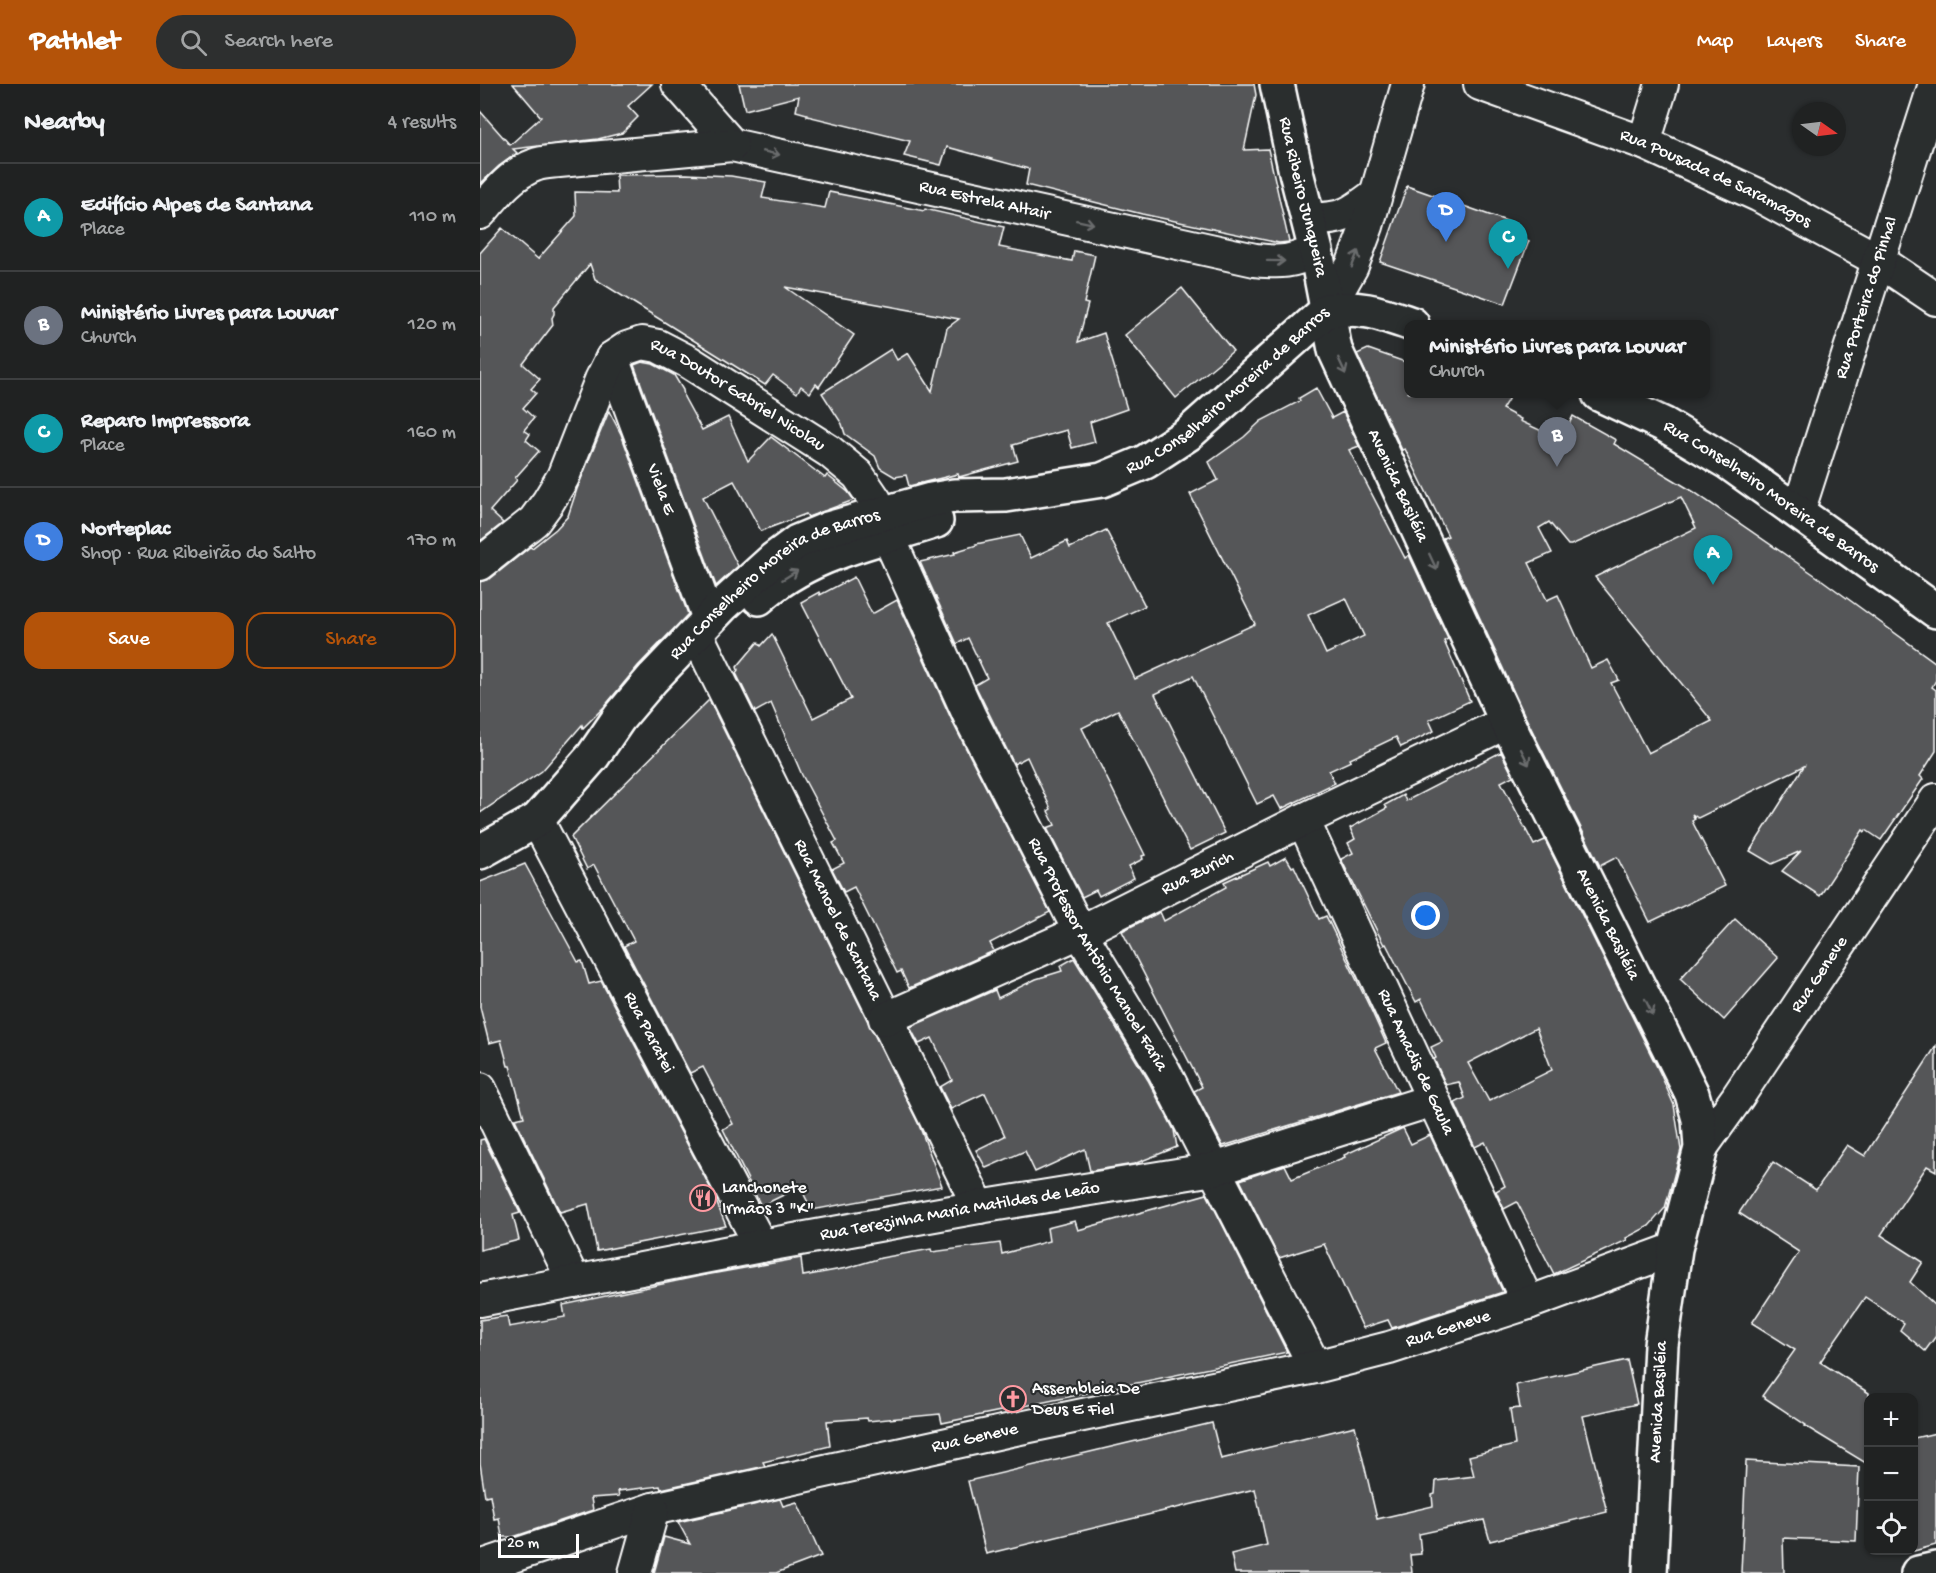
<!DOCTYPE html>
<meta charset="utf-8">
<style>
body{margin:0;font-family:"Gochi Hand",sans-serif;background:#2d2f2f;color:#f1f3f6}
.controls{position:absolute;right:18px;bottom:18px;display:grid;overflow:hidden;border-radius:12px;box-shadow:0 2px 4px #0004}
.controls button{width:54px;height:54px;display:grid;place-items:center;padding:0;border:0;border-bottom:2px solid #3d3f40;background:#202222;color:#f1f3f6;font:30px sans-serif}
.compass{position:absolute;left:1312px;top:18px;width:54px;height:54px;border-radius:50%;background:#202222;box-shadow:0 2px 4px #0004;rotate:104deg}
.scale{position:absolute;left:18px;bottom:15px;width:81px;box-sizing:border-box;padding-left:6px;border:3px solid #fff;border-top:0;font-size:16px;line-height:21px;white-space:nowrap;color:#fff;-webkit-text-stroke:4px #2a2d2e;paint-order:stroke}
.you{position:absolute;left:946px;top:832px;width:21px;height:21px;margin:-15px;border:4px solid #fff;border-radius:50%;background:#1a73e8;box-shadow:0 0 0 9px #1a73e833}
.badge{display:grid;place-items:center;width:39px;height:39px;border-radius:50%;background:#b45309;color:#fff;font-size:20px;font-weight:700}
.pin{position:absolute;translate:-50% -50px;filter:drop-shadow(0 2px 3px #0008)}
.pin::after{content:'';position:absolute;top:32px;width:21px;height:18px;background:inherit;clip-path:polygon(0 0,100% 0,50% 100%)}
.popup{position:absolute;left:924px;top:236px;width:306px;height:78px;box-sizing:border-box;display:grid;place-content:center;border-radius:12px;background:#202222;filter:drop-shadow(0 2px 4px #0005);font-size:20px;white-space:nowrap;color:#a2a4a5}
.popup b{font-size:22px;color:#f1f3f6}
.popup::after{content:'';position:absolute;left:50%;top:100%;margin-left:-12px;border:12px solid transparent;border-top-color:#202222}
.list{margin:0;padding:0;list-style:none}
h2{display:flex;justify-content:space-between;align-items:center;height:78px;margin:0;padding:0 24px;font-size:26px}
h2 small{font-size:20px;font-weight:400;color:#a2a4a5}
.list li{display:grid;grid-template-columns:39px 1fr auto;gap:18px;align-items:center;box-sizing:border-box;height:108px;padding:0 24px;border-top:2px solid #3d3f40}
.list b{display:block;font-size:22px;white-space:nowrap}
.list p{margin:0;font-size:20px;white-space:nowrap;color:#a2a4a5}
.list em{font-size:20px;font-style:normal;color:#a2a4a5}
.actions{display:flex;gap:12px;padding:18px 24px}
.actions a{flex:1;padding:14px 0;border:2px solid #b45309;border-radius:18px;text-align:center;font-size:21px;color:#b45309}
.actions .main{background:#b45309;color:#fff}
.icon{flex:none;width:33px;height:33px;fill:none;stroke:currentColor;stroke-width:2;stroke-linecap:round;stroke-linejoin:round}
.map{position:relative;flex:none;width:1456px;height:1489px;overflow:hidden}
header{display:flex;align-items:center;gap:36px;box-sizing:border-box;height:84px;padding:0 30px;background:#b45309;color:#fff}
header strong{font-size:28px}
nav{display:flex;gap:33px;margin-inline-start:auto;font-size:21px}
.search{width:420px;height:54px;background:#2d2f2f;display:flex;align-items:center;gap:15px;box-sizing:border-box;padding:0 21px;border-radius:33px;color:#a2a4a5;font-size:22px}
main{display:flex}
aside{flex:1;background:#202222}
.map>svg:first-child{display:block}
.building{fill:#555758;stroke:#fff;stroke-width:1.5;fill-rule:evenodd}
.lines{fill:none;stroke-linecap:round;stroke-linejoin:round}
.minor-casing{stroke:#fff;stroke-width:36}
.tertiary-casing{stroke:#fff;stroke-width:38}
.secondary-casing{stroke:#fff;stroke-width:38}
.minor{stroke:#2a2d2e;stroke-width:32}
.tertiary{stroke:#2a2d2e;stroke-width:33}
.secondary{stroke:#2a2d2e;stroke-width:33}
.oneway{stroke:#6a6c6d}
.labels{text-anchor:middle;dominant-baseline:central;stroke-width:4.5;stroke-linejoin:round;paint-order:stroke}
.street-label{font-size:18px;fill:#fff;stroke:#2a2d2e}
.poi-label{font-size:18px;fill:#fff;stroke:#2a2d2e;text-anchor:start}
</style>
<header>
<strong>Pathlet</strong>
<div class="search"><svg class="icon" aria-label="search" viewBox="0 0 24 24"><circle cx="10" cy="10" r="6"/><path d="M15 15l6 6"/></svg>Search here</div>
<nav><a>Map</a><a>Layers</a><a>Share</a></nav>
</header>
<main>
<aside>
<h2>Nearby<small>4 results</small></h2>
<ul class="list">
<li><span class="badge" style="background:#0f9aa8">A</span><div><b>Edifício Alpes de Santana</b><p>Place</p></div><em>110 m</em></li>
<li><span class="badge" style="background:#6b7280">B</span><div><b>Ministério Livres para Louvar</b><p>Church</p></div><em>120 m</em></li>
<li><span class="badge" style="background:#0f9aa8">C</span><div><b>Reparo Impressora</b><p>Place</p></div><em>160 m</em></li>
<li><span class="badge" style="background:#3f7fe0">D</span><div><b>Norteplac</b><p>Shop · Rua Ribeirão do Salto</p></div><em>170 m</em></li>
</ul>
<div class="actions"><a class="main">Save</a><a>Share</a></div>
</aside>
<div class="map">
<svg width="1456" height="1489" viewBox="0 0 1456 1489">
<rect width="100%" height="100%" fill="#2a2d2e"/>
<filter id="ink" filterUnits="userSpaceOnUse"><feTurbulence type="fractalNoise" baseFrequency=".0167" numOctaves="2"/><feDisplacementMap in="SourceGraphic" scale="12" xChannelSelector="R" yChannelSelector="G"/><feConvolveMatrix kernelMatrix="1 2 1 2 8 2 1 2 1" color-interpolation-filters="sRGB"/></filter>
<g filter="url(#ink)">
<g class="building">
<polygon points="33,0 172,0 148,22 158,33 142,49 118,55 33,65 37,69 19,82 0,100 0,27 30,61 61,33"/>
<polygon points="259,0 774,0 776,11 764,66 788,65 809,158 799,159 662,130 546,101 549,85 467,63 461,81 424,72 430,57 327,32 327,30 316,27 319,12 265,26"/>
<polygon points="206,90 251,92 286,98 282,114 345,124 349,108 444,127 445,125 524,143 519,163 592,177 594,167 615,171 604,219 608,220 598,258 624,249 647,325 610,338 615,358 592,364 587,346 533,361 538,377 479,393 478,390 429,402 426,391 415,393 400,384 395,372 365,350 362,340 342,309 411,265 417,276 428,269 452,307 467,244 479,235 305,203 374,251 339,303 336,300 330,309 321,302 317,309 293,291 285,301 234,269 115,195 110,180 74,223 74,230 72,234 73,241 43,280 60,295 51,305 56,309 43,324 54,334 44,346 50,350 46,356 59,367 35,394 37,396 10,427 23,439 0,457 0,169 22,144 58,175 96,132 95,108 137,109 136,91"/>
<polygon points="927,102 1032,139 1028,148 1049,157 1025,220 900,178"/>
<polygon points="702,204 753,267 696,314 645,251"/>
<path d="M888,265l40,14v30h104l-10,16 19,10 -1,2 41,19 12,-24 43,24 -2,4 80,48 128,88 114,83v17l-4,7 4,3v61l-16,25 3,3 -42,61 -15,-10 -1,2 -2,-2 -43,66 -38,-25 19,-20 -29,13 -22,-13 54,-85 -106,52 -6,-4 3,5 -3,2 33,65 -75,36 -33,-65 -17,9 -76,-152 -81,-176 5,-2 -43,-87 -3,1 -45,-96zM1201,413l15,31 -101,49 117,144 -64,32 -37,-70 8,-3 -11,-20 -17,8 -33,-73 -11,5 -18,-37 23,-10 -13,-25 10,-6 19,23h3z"/>
<polygon points="162,278 173,280 194,291 203,306 204,313 222,346 248,333 268,377 291,353 345,394 347,391 368,408 374,416 328,433 326,430 281,447 254,397 223,413 258,482 236,502 154,281"/>
<path d="M836,304l16,30 11,-6 16,34 -10,4 56,108 4,-3 39,84 -4,2 26,60 -41,19 5,11 -33,16 -5,-10 -46,22 1,2 -22,10 6,12 -54,26 -7,-13 -17,8 -64,-128 -38,18 70,139 -35,17 -72,-140 -36,18 63,127 -3,1 1,3 -14,7 5,12 -35,18 -3,-6 -14,7 -35,-69 8,-3 -7,-14 3,-2 -24,-52 -13,7 -39,-79 12,-7 -19,-40 -11,6 -37,-82 35,-8 -1,-2 23,-7 -1,-1 44,-9 11,23 36,-17 3,7 36,-18 39,76 -37,17 27,56 120,-55 -65,-130 28,-14 -9,-18 35,-25 17,-16 39,-20 -1,-3zM866,514l18,38 -38,18 -18,-39z"/>
<polygon points="129,327 141,350 208,530 158,582 124,623 103,644 102,641 62,687 0,729 0,498 11,494 50,463 52,464 76,445 88,432 97,405"/>
<polygon points="374,493 392,530 417,516 474,641 570,828 510,859 514,867 429,904 421,887 417,889 374,803 364,808 352,785 364,779 353,759 357,757 322,691 291,619 275,628 256,589 258,586 257,583 278,558 281,562 292,550 333,634 371,615 321,518 339,508 340,511"/>
<polygon points="229,616 439,1041 462,1102 332,1126 320,1103 281,1122 243,1045 253,1040 223,983 210,989 144,862 154,857 141,832 114,781 107,785 91,753"/>
<path d="M1021,668l12,24 -12,6 33,63 11,-5 115,233 14,32 7,45 -16,58 -16,18 -23,12 1,2 -73,34 -37,-72 -13,7 -8,-18 9,-5 -20,-44 -10,5 -20,-44 10,-5 -6,-16 -13,3 -12,-26 2,-1 -5,-11 11,-5 -21,-43 -5,3 -30,-58 -2,1 -43,-86 12,-6 -5,-10 7,-4 -5,-11 37,-20 -2,-3 18,-10 3,6zM1056,944l16,42 -63,31 -21,-38z"/>
<polygon points="806,773 812,783 814,782 839,835 846,832 892,928 906,959 895,964 918,1008 743,1062 714,1007 722,1003 642,847 680,828 684,837 746,803 744,798 788,778 790,782"/>
<polygon points="45,780 98,878 102,877 109,900 121,897 232,1107 246,1142 117,1167 108,1120 80,1128 35,1035 44,1033 30,982 28,982 21,956 9,959 0,923 0,798"/>
<polygon points="1255,835 1298,874 1244,936 1200,895"/>
<polygon points="594,874 668,996 694,1046 697,1063 654,1080 610,1087 605,1065 555,1088 545,1067 506,1084 496,1066 525,1052 505,1009 471,1025 460,1003 472,996 452,954 439,960 430,943 515,906 518,914 556,895 582,887 580,882"/>
<polygon points="1456,962 1456,1087 1447,1082 1401,1151 1443,1178 1430,1198 1456,1222 1456,1252 1445,1267 1420,1246 1424,1239 1385,1213 1340,1278 1389,1309 1389,1381 1325,1342 1326,1341 1282,1312 1315,1266 1272,1239 1319,1168 1259,1129 1293,1078 1336,1106 1367,1061 1385,1072"/>
<polygon points="923,1044 931,1060 950,1051 1023,1208 912,1244 908,1236 883,1244 844,1160 799,1174 760,1096 805,1081 812,1095 865,1073 864,1071"/>
<polygon points="4,1055 40,1129 33,1131 39,1156 0,1166 0,1056"/>
<polygon points="727,1110 807,1268 462,1339 460,1330 388,1337 387,1334 347,1337 350,1362 283,1378 285,1382 181,1405 180,1402 138,1407 139,1412 111,1414 113,1426 33,1453 22,1453 19,1434 14,1435 10,1411 5,1412 0,1379 0,1236 27,1232 29,1243 85,1233 83,1221 220,1192 321,1174 323,1192 367,1184 401,1174 451,1165 452,1168 520,1159 522,1170 569,1157 567,1144 595,1137 598,1146"/>
<polygon points="1147,1276 1157,1320 1103,1332 1127,1428 1010,1457 1004,1436 939,1450 941,1470 930,1471 932,1489 755,1489 751,1470 787,1461 775,1405 506,1470 488,1397 732,1339 741,1375 875,1342 897,1435 953,1422 952,1411 955,1410 956,1397 994,1392 989,1372 1035,1361 1030,1325 1040,1324 1036,1301"/>
<polygon points="1456,1349 1456,1461 1434,1467 1434,1354"/>
<polygon points="1266,1377 1379,1383 1376,1457 1303,1454 1304,1489 1261,1489"/>
<polygon points="300,1415 303,1422 317,1418 341,1472 296,1489 174,1489 184,1453 210,1460 198,1438"/>
</g>
<g class="lines">
<defs>
<g id="minor">
<path id="s1" d="M198,0l54,61 523,115c27,3 36,2 61,-9"/>
<path id="s2" d="M1000,0l164,59 114,52 120,65 58,39"/>
<polyline points="1164,59 1182,0"/>
<path d="M0,129c15,-18 32,-40 55,-48 7,-3 16,-3 24,-4l173,-16"/>
<path d="M829,135c33,1 41,-5 66,-24"/>
<polyline points="847,226 872,182 887,142 928,0"/>
<path id="s3" d="M132,274l97,261"/>
<path id="s4" d="M1318,428l137,-428"/>
<path id="s5" d="M0,480l54,-43 14,-19 15,-25 38,-97 11,-22 15,-10 15,-5 16,3 31,16 140,89 29,24 17,25 13,36 82,181 110,215 84,139 151,296"/>
<path id="s6" d="M216,549l283,574"/>
<path id="s7" d="M57,736l224,426"/>
<path id="s8" d="M823,736l225,483"/>
<path id="s9" d="M405,935l195,-87 223,-112 204,-98"/>
<polyline points="0,1005 94,1198"/>
<path id="s10" d="M1221,1064l36,-50 199,-298"/>
<path id="s11" d="M0,1216l281,-54 218,-39 235,-38 219,-69"/>
<path id="s12" d="M0,1483l173,-58 358,-79 304,-63 74,-19 139,-45 147,-54"/>
<polyline points="155,1489 173,1425"/>
</g>
<g id="tertiary">
<path id="s13" d="M797,0l19,88 20,79 19,99 172,372 185,372 7,25 2,29 -26,101 -14,96 -11,228"/>
<polyline points="1438,1489 1456,1485"/>
</g>
<g id="secondary">
<path id="s14" d="M1119,310l66,31 64,38 207,148"/>
<path d="M279,514c48,-45 116,-57 177,-77"/>
<path id="s15" d="M0,768l57,-32 56,-64 26,-38 33,-39 70,-73 52,-47 23,-17 31,-13 103,-29 23,-4 52,-1 96,-15 43,-18 43,-28 139,-124c35,-4 52,3 85,14"/>
</g>
</defs>
<use href="#minor" class="minor-casing"/>
<use href="#tertiary" class="tertiary-casing"/>
<use href="#secondary" class="secondary-casing"/>
<use href="#minor" class="minor"/>
<use href="#tertiary" class="tertiary"/>
<use href="#secondary" class="secondary"/>
</g>
<defs><path id="oneway-shaft" d="M-6 0H5M1.5-3L5.5 0L1.5 3" fill="none" stroke-width="1.6" stroke-linecap="round" stroke-linejoin="round" transform="scale(1.5)"/></defs>
<g class="oneway">
<use href="#oneway-shaft" transform="translate(291 69) rotate(12)"/>
<use href="#oneway-shaft" transform="translate(605 138) rotate(12)"/>
<use href="#oneway-shaft" transform="translate(875 175) rotate(-69)"/>
<use href="#oneway-shaft" transform="translate(796 177) rotate(1)"/>
<use href="#oneway-shaft" transform="translate(862 282) rotate(65)"/>
<use href="#oneway-shaft" transform="translate(953 478) rotate(65)"/>
<use href="#oneway-shaft" transform="translate(310 491) rotate(-32)"/>
<use href="#oneway-shaft" transform="translate(1045 673) rotate(63)"/>
<use href="#oneway-shaft" transform="translate(1169 923) rotate(64)"/>
</g>
</g>
<defs>
<symbol id="restaurant-ring" viewBox="-11 -11 22 22"><circle r="9.5" fill="#2a2d2e" stroke="#ff9aa2" stroke-width="1.5"/><path d="M-5-6h1v4h1v-4h1v4h1v-4h1v5L-1.5 .5V6h-2V.5L-5-1ZM5-6V6H3V1.5H1.5Q1.5-4 5-6Z" fill="#ff9aa2"/></symbol>
<symbol id="church-ring" viewBox="-11 -11 22 22"><circle r="9.5" fill="#2a2d2e" stroke="#ff9aa2" stroke-width="1.5"/><path d="M-1.2-6h2.4v3.5h3.3v2.4h-3.3V6h-2.4V-.1h-3.3v-2.4h3.3Z" fill="#ff9aa2"/></symbol>
</defs>
<g fill-rule="evenodd">
<use href="#restaurant-ring" x="208" y="1099" width="30" height="30"/>
<use href="#church-ring" x="518" y="1300" width="30" height="30"/>
</g>
<g class="labels">
<g class="street-label">
<text stroke="none"><textPath href="#s2" startOffset="254">Rua Pousada de Saramagos</textPath></text>
<text stroke="none"><textPath href="#s13" startOffset="116">Rua Ribeiro Junqueira</textPath></text>
<text stroke="none"><textPath href="#s1" startOffset="340">Rua Estrela Altair</textPath></text>
<text stroke="none"><textPath href="#s4" startOffset="225">Rua Porteira do Pinhal</textPath></text>
<text stroke="none"><textPath href="#s15" startOffset="916">Rua Conselheiro Moreira de Barros</textPath></text>
<text stroke="none"><textPath href="#s5" startOffset="394">Rua Doutor Gabriel Nicolau</textPath></text>
<text stroke="none"><textPath href="#s13" startOffset="422">Avenida Basiléia</textPath></text>
<text stroke="none"><textPath href="#s3" startOffset="140">Viela E</textPath></text>
<text stroke="none"><textPath href="#s14" startOffset="201">Rua Conselheiro Moreira de Barros</textPath></text>
<text stroke="none"><textPath href="#s15" startOffset="406">Rua Conselheiro Moreira de Barros</textPath></text>
<text stroke="none"><textPath href="#s9" startOffset="345">Rua Zurich</textPath></text>
<text stroke="none"><textPath href="#s6" startOffset="320">Rua Manoel de Santana</textPath></text>
<text stroke="none"><textPath href="#s13" startOffset="908">Avenida Basiléia</textPath></text>
<text stroke="none"><textPath href="#s5" startOffset="1076">Rua Professor Antônio Manoel Faria</textPath></text>
<text stroke="none"><textPath href="#s10" startOffset="210">Rua Geneve</textPath></text>
<text stroke="none"><textPath href="#s7" startOffset="240">Rua Paratei</textPath></text>
<text stroke="none"><textPath href="#s8" startOffset="267">Rua Amadis de Gaula</textPath></text>
<text stroke="none"><textPath href="#s11" startOffset="488">Rua Terezinha Maria Matildes de Leão</textPath></text>
<text stroke="none"><textPath href="#s12" startOffset="998">Rua Geneve</textPath></text>
<text transform="translate(1179 1318) rotate(-87)">Avenida Basiléia</text>
<text stroke="none"><textPath href="#s12" startOffset="512">Rua Geneve</textPath></text>
</g>
<g class="poi-label">
<text x="242" y="1104">Lanchonete<tspan x="242" dy="21">Irmãos 3 "K"</tspan></text>
<text x="552" y="1305">Assembleia De<tspan x="552" dy="21">Deus E Fiel</tspan></text>
</g>
</g>
</svg>
<div class="controls">
<button>+</button>
<button>−</button>
<button><svg class="icon" aria-label="locate" viewBox="0 0 24 24"><circle cx="12" cy="12" r="6"/><path d="M12 2v4M12 18v4M2 12h4M18 12h4"/></svg></button>
</div>
<svg class="compass" viewBox="-18 -18 36 36"><path d="M0-13l5 13h-10z" fill="#e53935"/><path d="M0 13l5-13h-10z" fill="#a2a4a5"/></svg>
<div class="scale">20 m</div>
<div class="you"></div>
<div class="pin badge" style="left:1233px;top:501px;background:#0f9aa8">A</div>
<div class="pin badge" style="left:1077px;top:383px;background:#6b7280">B</div>
<div class="popup"><b>Ministério Livres para Louvar</b>Church</div>
<div class="pin badge" style="left:1028px;top:185px;background:#0f9aa8">C</div>
<div class="pin badge" style="left:966px;top:158px;background:#3f7fe0">D</div>
</div>
</main>
